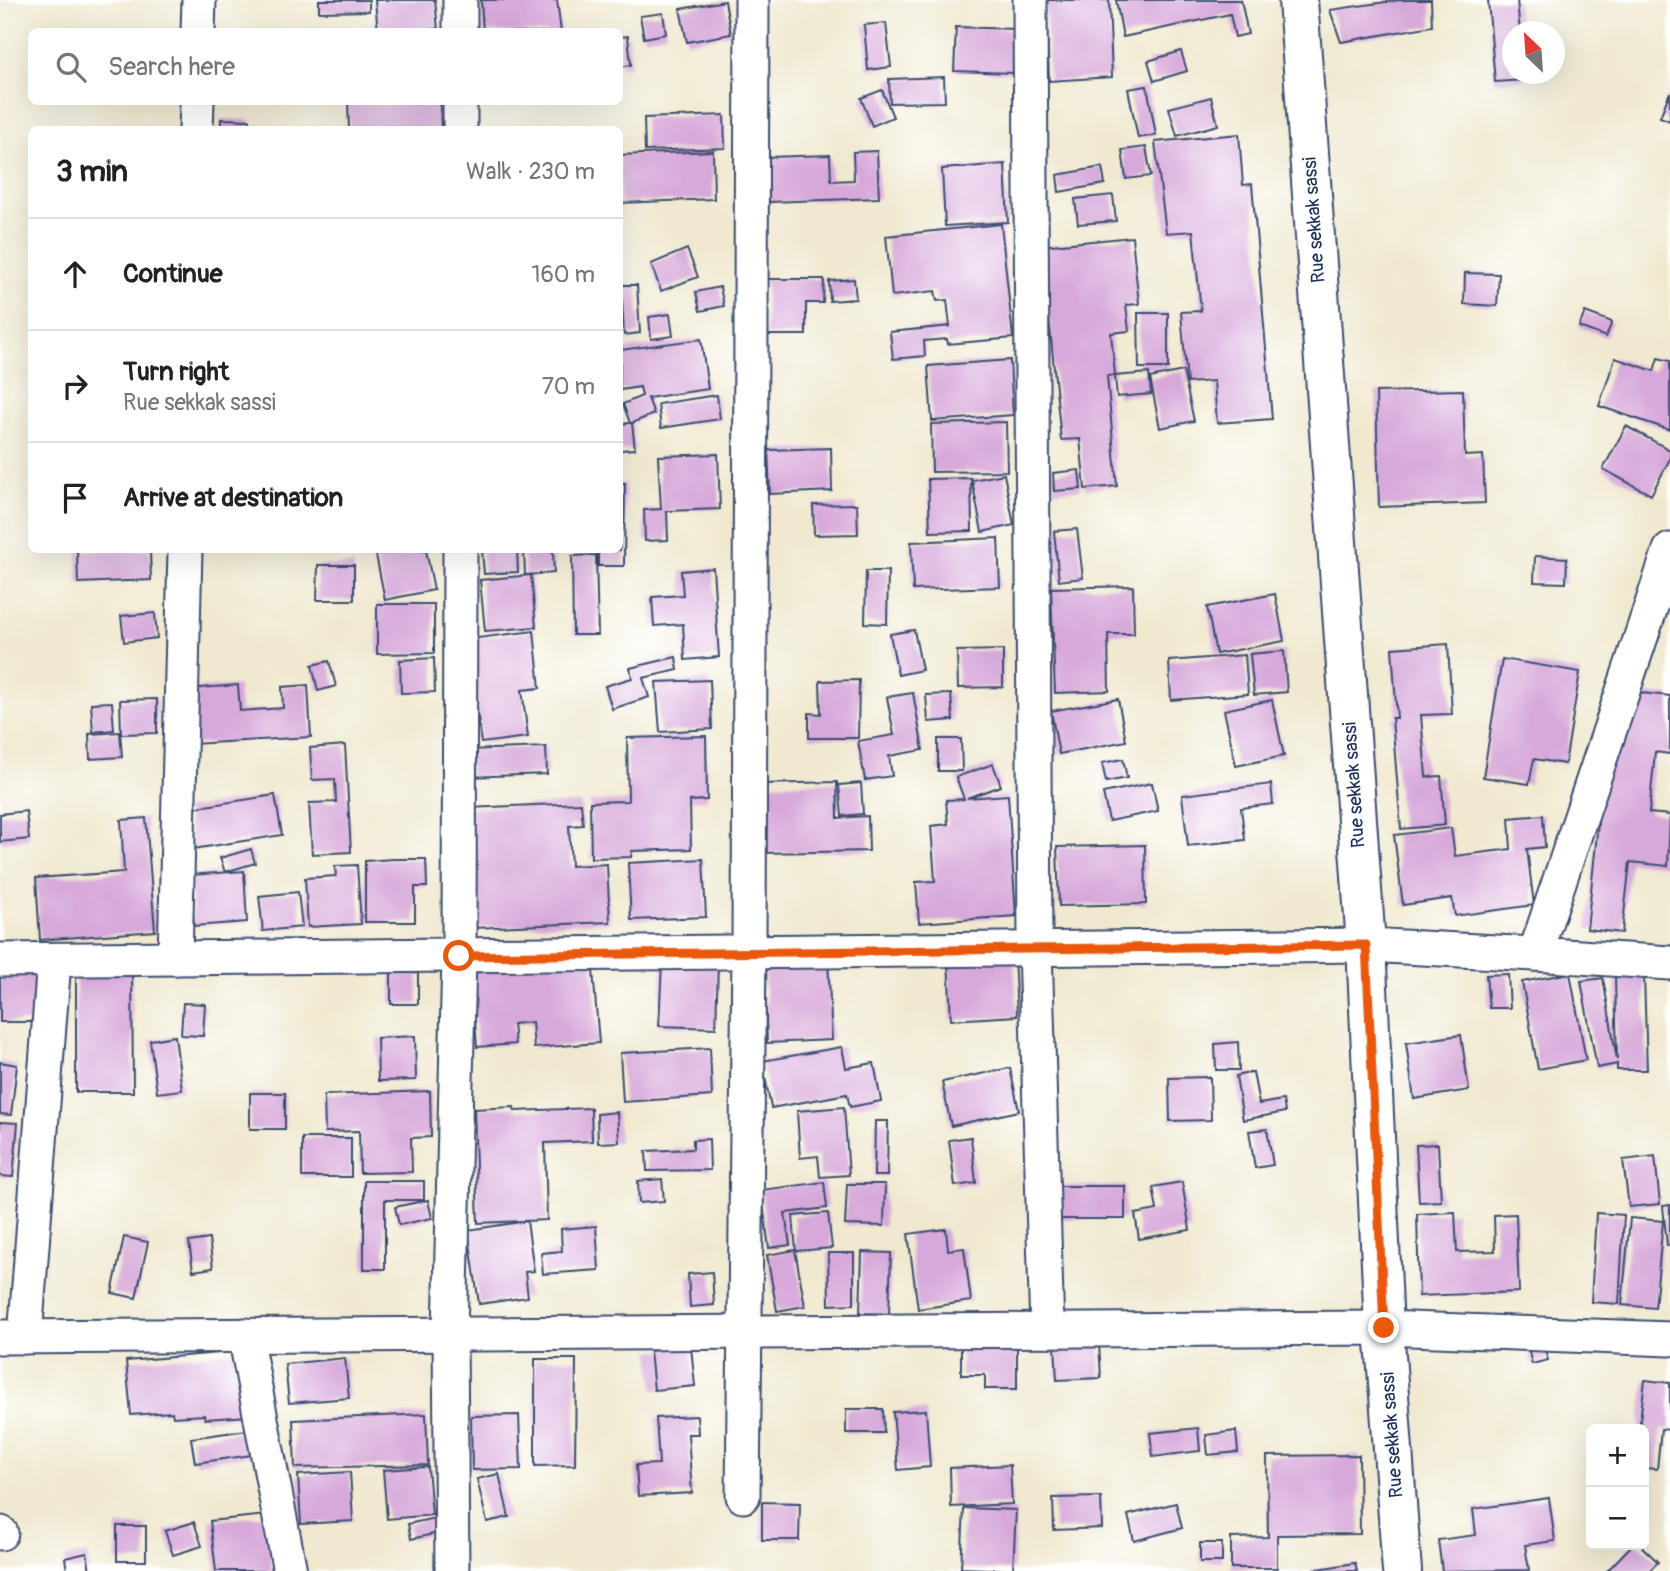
<!DOCTYPE html>
<meta charset="utf-8">
<style>
body{margin:0;font-family:Pangolin,sans-serif;background:#f2f2f2;color:#222}
.controls{position:absolute;right:21px;bottom:21px;display:grid;overflow:hidden;border-radius:10px;box-shadow:0 7px 28px #0002}
.controls button{width:63px;height:63px;display:grid;place-items:center;padding:0;border:0;border-bottom:2px solid #e0e0e0;background:#fff;color:#222;font:35px sans-serif}
.compass{position:absolute;left:1502px;top:21px;width:63px;height:63px;border-radius:50%;background:#fff;box-shadow:0 7px 28px #0002;rotate:335deg}
.stop{position:absolute;width:21px;height:21px;margin:-16px;border:5px solid #ea580c;border-radius:50%;background:#fff}
.stop.end{background:#ea580c;border-color:#fff;box-shadow:0 2px 7px #0008}
.list{margin:0;padding:0;list-style:none}
h2{display:flex;justify-content:space-between;align-items:center;height:91px;margin:0;padding:0 28px;font-size:30px}
h2 small{font-size:23px;font-weight:400;color:#767676}
.list li{display:grid;grid-template-columns:46px 1fr auto;gap:21px;align-items:center;box-sizing:border-box;height:112px;padding:0 28px;border-top:2px solid #e0e0e0}
.list b{display:block;font-size:26px;white-space:nowrap}
.list p{margin:0;font-size:23px;white-space:nowrap;color:#767676}
.list em{font-size:23px;font-style:normal;color:#767676}
.icon{flex:none;width:38px;height:38px;fill:none;stroke:currentColor;stroke-width:2;stroke-linecap:round;stroke-linejoin:round}
.map{position:relative;flex:none;width:1670px;height:1571px;overflow:hidden}
.search{position:absolute;background:#fff;box-shadow:0 7px 28px #0002;left:28px;top:28px;width:595px;height:77px;display:flex;align-items:center;gap:18px;box-sizing:border-box;padding:0 24px;border-radius:10px;color:#767676;font-size:26px}
.panel{position:absolute;background:#fff;box-shadow:0 7px 28px #0002;left:28px;top:126px;width:595px;height:427px;border-radius:10px}
.map>svg:first-child{display:block}
.building{fill:#d7a9da}
.lines{fill:none;stroke-linecap:round;stroke-linejoin:round}
.street-casing{stroke:#3b4b6f;stroke-width:37}
.secondary-casing{stroke:#3b4b6f;stroke-width:42}
.street{stroke:#fff;stroke-width:33}
.secondary{stroke:#fff;stroke-width:38}
.route{stroke:#ea580c;stroke-width:9}
.labels{text-anchor:middle;dominant-baseline:central;stroke-width:7;stroke-linejoin:round;paint-order:stroke}
.street-label{font-size:19px;fill:#1b2f5e;stroke:#fff}
</style>
<div class="map">
<svg width="1670" height="1571" viewBox="0 0 1670 1571">
<rect width="100%" height="100%" fill="#fff"/>
<filter id="ink" filterUnits="userSpaceOnUse"><feTurbulence type="fractalNoise" baseFrequency=".0143" numOctaves="2"/><feDisplacementMap in="SourceGraphic" scale="14" xChannelSelector="R" yChannelSelector="G"/><feConvolveMatrix kernelMatrix="1 2 1 2 8 2 1 2 1" color-interpolation-filters="sRGB"/></filter>
<filter id="wash" filterUnits="userSpaceOnUse"><feTurbulence type="fractalNoise" baseFrequency=".00686" numOctaves="4" result="noise"/><feDisplacementMap in="SourceGraphic" scale="28" xChannelSelector="R" yChannelSelector="G"/><feGaussianBlur stdDeviation="1.57" result="paint"/><feColorMatrix in="noise" values="0 0 0 0 0 0 0 0 0 0 0 0 0 0 0 0 0 1.4 0 .05"/><feComposite in="paint" operator="in"/></filter>
<g filter="url(#wash)">
<rect width="100%" height="100%" fill="#f0e9d0"/>
<g id="blocks">
<g class="building">
<polygon points="319,0 369,0 369,11 319,12"/>
<polygon points="375,0 435,0 438,29 378,32"/>
<polygon points="481,0 557,0 561,32 483,32"/>
<polygon points="1046,0 1109,0 1112,77 1049,81"/>
<polygon points="1116,0 1241,0 1248,34 1235,37 1230,14 1123,37"/>
<polygon points="1400,0 1431,0 1432,26 1341,42 1330,10"/>
<polygon points="1488,0 1517,0 1520,32 1512,32 1512,74 1524,74 1524,80 1495,82"/>
<polygon points="725,1 731,34 687,42 680,9"/>
<polygon points="663,13 666,34 644,38 640,16"/>
<polygon points="886,23 891,67 868,70 864,25"/>
<polygon points="956,27 1015,29 1014,73 954,71"/>
<polygon points="628,36 631,65 620,67 620,37"/>
<polygon points="1181,51 1187,71 1154,81 1148,61"/>
<polygon points="944,77 945,102 890,103 889,79"/>
<polygon points="1147,86 1156,135 1138,138 1128,89"/>
<polygon points="882,90 893,117 872,126 861,98"/>
<polygon points="1670,92 1670,121 1660,117"/>
<polygon points="1211,97 1218,125 1177,136 1169,108"/>
<polygon points="348,102 440,102 441,130 349,130"/>
<polygon points="724,115 725,148 645,151 644,118"/>
<polygon points="221,119 250,120 250,130 221,130"/>
<polygon points="1239,134 1243,185 1252,184 1272,419 1217,423 1214,381 1187,383 1181,312 1201,311 1193,231 1166,233 1155,142"/>
<polygon points="1146,147 1151,176 1126,179 1122,150"/>
<polygon points="713,151 714,199 620,203 620,155"/>
<polygon points="877,151 879,198 769,202 768,157 830,155 831,181 854,180 853,152"/>
<polygon points="1005,164 1008,222 945,226 942,169"/>
<polygon points="1102,167 1105,184 1059,192 1057,175"/>
<polygon points="1113,195 1116,221 1078,224 1075,199"/>
<polygon points="1001,224 1013,338 948,344 947,339 924,341 925,356 893,359 890,332 950,326 947,300 937,301 935,291 892,296 886,236"/>
<polygon points="1132,237 1139,304 1126,305 1129,331 1111,333 1115,375 1107,376 1117,486 1085,489 1080,439 1061,440 1042,246"/>
<polygon points="687,249 698,277 661,291 651,264"/>
<polygon points="1465,273 1499,274 1497,306 1464,304"/>
<polygon points="766,279 824,279 823,303 806,303 806,335 766,335"/>
<polygon points="854,279 856,299 830,301 829,281"/>
<polygon points="621,285 637,285 640,333 624,335"/>
<polygon points="720,287 724,306 700,311 696,292"/>
<polygon points="1585,312 1612,322 1606,337 1579,327"/>
<polygon points="1138,313 1168,313 1168,368 1139,368"/>
<polygon points="670,314 673,336 651,339 649,317"/>
<polygon points="701,339 708,389 648,398 654,414 632,423 635,449 620,450 620,424 630,423 623,404 642,396 640,387 620,390 620,350"/>
<polygon points="1615,358 1654,371 1658,358 1670,361 1670,430 1599,406"/>
<polygon points="1010,360 1013,415 932,421 928,366"/>
<polygon points="1183,371 1194,421 1160,428 1150,378"/>
<polygon points="1149,373 1151,394 1117,397 1115,376"/>
<polygon points="1463,390 1465,456 1483,455 1485,503 1379,507 1376,392"/>
<polygon points="717,395 720,419 661,428 658,404"/>
<polygon points="1006,422 1007,471 932,472 931,424"/>
<polygon points="1626,426 1670,450 1670,459 1651,495 1603,469"/>
<polygon points="831,448 832,491 770,494 768,450"/>
<polygon points="718,454 720,509 667,511 668,540 645,541 644,510 661,509 658,456"/>
<polygon points="1079,470 1081,489 1054,491 1053,473"/>
<polygon points="1004,474 1014,525 982,532 972,480"/>
<polygon points="971,478 972,531 930,532 928,479"/>
<polygon points="620,483 625,483 624,566 598,566 598,550 620,550"/>
<polygon points="857,504 858,534 814,535 813,505"/>
<polygon points="1077,529 1083,578 1059,581 1054,531"/>
<polygon points="998,538 1000,587 913,590 911,542"/>
<polygon points="77,550 150,550 151,580 78,583"/>
<polygon points="375,550 426,550 434,590 385,600"/>
<polygon points="482,550 517,550 518,572 484,574"/>
<polygon points="524,550 553,550 554,573 525,575"/>
<polygon points="596,555 598,635 573,635 572,556"/>
<polygon points="1535,556 1567,558 1566,583 1534,582"/>
<polygon points="318,565 354,565 354,600 317,600"/>
<polygon points="713,568 719,657 685,660 683,624 654,626 652,597 683,595 681,571"/>
<polygon points="866,571 888,571 887,624 865,623"/>
<polygon points="531,575 536,627 485,631 480,580"/>
<polygon points="1133,586 1134,634 1108,634 1109,691 1055,693 1051,588"/>
<polygon points="1275,594 1284,641 1216,654 1207,607"/>
<polygon points="377,604 434,604 434,653 377,654"/>
<polygon points="155,613 157,638 124,642 121,616"/>
<polygon points="914,630 922,670 898,675 890,634"/>
<polygon points="534,631 540,688 522,690 528,737 481,743 469,639"/>
<polygon points="1448,644 1452,714 1421,715 1426,777 1441,776 1445,825 1401,829 1392,718 1397,718 1392,648"/>
<polygon points="1003,650 1003,687 958,688 957,651"/>
<polygon points="1284,651 1287,692 1254,695 1250,654"/>
<polygon points="1245,655 1248,694 1171,700 1169,661"/>
<polygon points="676,657 678,670 643,678 649,697 612,709 605,686 632,678 630,668"/>
<polygon points="434,658 435,692 401,693 400,660"/>
<polygon points="1502,659 1580,672 1565,764 1534,759 1529,784 1483,777"/>
<polygon points="329,661 336,686 318,691 312,665"/>
<polygon points="710,680 712,729 660,732 656,682"/>
<polygon points="859,680 858,738 809,738 809,713 821,714 820,681"/>
<polygon points="238,685 240,711 283,708 282,687 308,685 311,737 192,744 188,689"/>
<polygon points="1612,690 1670,696 1670,754 1655,752 1649,813 1670,815 1668,866 1630,862 1622,933 1587,929"/>
<polygon points="913,693 923,750 889,756 892,776 865,780 858,741 894,735 887,697"/>
<polygon points="951,694 953,720 928,722 926,695"/>
<polygon points="157,699 157,733 121,734 120,700"/>
<polygon points="1118,699 1126,741 1059,754 1051,711"/>
<polygon points="1272,700 1284,756 1236,766 1224,710"/>
<polygon points="112,702 114,730 93,732 91,703"/>
<polygon points="120,732 122,757 90,759 89,734"/>
<polygon points="706,736 707,800 690,801 691,849 632,851 631,857 591,858 590,802 628,801 627,738"/>
<polygon points="938,739 961,739 962,771 938,771"/>
<polygon points="345,745 351,852 312,854 309,803 336,802 335,779 312,780 310,748"/>
<polygon points="546,747 547,774 469,777 468,750"/>
<polygon points="1123,759 1127,778 1106,782 1102,763"/>
<polygon points="993,764 1001,786 967,798 1008,795 1016,916 919,923 916,882 935,881 931,826 948,824 946,800 964,799 956,777"/>
<polygon points="837,782 838,818 868,816 869,851 762,853 761,784"/>
<polygon points="861,783 863,814 842,816 839,785"/>
<polygon points="1152,783 1158,811 1109,821 1103,793"/>
<polygon points="1271,784 1273,804 1241,808 1245,840 1188,846 1182,795"/>
<polygon points="275,795 282,835 193,849 186,809"/>
<polygon points="581,803 583,825 569,826 571,866 607,864 610,922 474,928 469,808"/>
<polygon points="26,811 29,839 0,842 0,814"/>
<polygon points="1543,815 1545,847 1527,849 1534,905 1455,916 1452,898 1403,905 1394,835 1451,828 1455,856 1511,849 1509,818"/>
<polygon points="146,818 155,931 40,940 36,878 124,872 121,820"/>
<polygon points="1145,845 1146,904 1059,906 1057,847"/>
<polygon points="251,849 255,863 225,872 220,858"/>
<polygon points="393,859 426,859 427,887 415,887 415,922 365,922 365,861"/>
<polygon points="703,859 706,917 631,920 628,863"/>
<polygon points="357,865 361,924 308,927 305,878 336,876 335,866"/>
<polygon points="244,871 247,922 194,926 190,875"/>
<polygon points="298,892 302,927 263,931 259,896"/>
<polygon points="1014,955 1017,1016 951,1020 948,960"/>
<polygon points="592,958 599,1043 534,1048 532,1022 513,1024 515,1044 477,1047 471,968"/>
<polygon points="828,960 832,1040 767,1043 764,962"/>
<polygon points="662,962 718,964 716,1028 659,1026"/>
<polygon points="76,968 132,968 133,1092 76,1092"/>
<rect x="0" y="971" width="38" height="51"/>
<polygon points="418,972 418,1004 391,1004 391,973"/>
<polygon points="1570,973 1586,1060 1538,1069 1522,982"/>
<polygon points="1508,974 1510,1008 1489,1008 1486,975"/>
<polygon points="1644,976 1647,1070 1617,1070 1617,1064 1597,1068 1581,981 1603,978 1617,1060 1615,977"/>
<polygon points="183,1003 205,1004 203,1036 181,1035"/>
<polygon points="1461,1035 1469,1090 1414,1099 1406,1043"/>
<polygon points="175,1036 182,1090 157,1093 150,1040"/>
<polygon points="415,1036 416,1080 378,1081 377,1038"/>
<polygon points="1238,1042 1239,1070 1216,1070 1215,1044"/>
<polygon points="842,1047 846,1068 874,1063 881,1101 850,1107 847,1094 771,1108 762,1061"/>
<polygon points="710,1048 712,1096 623,1102 620,1053"/>
<polygon points="0,1062 17,1065 11,1115 0,1114"/>
<polygon points="1010,1068 1019,1111 951,1126 942,1082"/>
<polygon points="1253,1072 1259,1104 1283,1100 1285,1112 1243,1120 1236,1076"/>
<polygon points="1210,1077 1211,1120 1170,1121 1169,1078"/>
<polygon points="430,1091 431,1137 411,1138 412,1172 360,1173 359,1131 325,1132 324,1095"/>
<rect x="250" y="1093" width="35" height="36"/>
<polygon points="514,1107 515,1111 591,1108 592,1141 545,1143 547,1220 478,1223 474,1109"/>
<polygon points="844,1107 849,1175 820,1177 818,1156 800,1158 797,1111"/>
<polygon points="617,1112 619,1142 598,1143 597,1114"/>
<polygon points="875,1121 888,1121 887,1176 874,1176"/>
<polygon points="0,1122 18,1123 13,1177 0,1176"/>
<polygon points="1267,1129 1273,1165 1255,1168 1249,1131"/>
<polygon points="971,1137 976,1183 955,1186 949,1140"/>
<rect x="302" y="1138" width="49" height="39"/>
<polygon points="709,1139 710,1170 647,1171 646,1151 693,1149 693,1140"/>
<polygon points="1438,1144 1441,1201 1419,1202 1416,1145"/>
<polygon points="1655,1156 1660,1204 1629,1207 1623,1160"/>
<polygon points="662,1179 664,1201 639,1203 638,1181"/>
<polygon points="364,1181 424,1181 424,1200 385,1200 385,1269 364,1269"/>
<polygon points="824,1182 827,1208 785,1213 790,1245 769,1248 761,1190"/>
<polygon points="1182,1182 1190,1230 1139,1239 1135,1214 1157,1210 1153,1187"/>
<polygon points="847,1184 885,1184 884,1226 845,1225"/>
<rect x="1060" y="1186" width="65" height="33"/>
<polygon points="428,1200 432,1218 399,1225 395,1207"/>
<polygon points="1670,1205 1670,1245 1667,1246 1663,1206"/>
<polygon points="1455,1212 1457,1252 1495,1251 1494,1215 1516,1214 1519,1292 1419,1296 1417,1214"/>
<polygon points="828,1213 832,1248 796,1251 793,1216"/>
<polygon points="1596,1213 1624,1215 1619,1304 1591,1302"/>
<polygon points="1630,1218 1663,1221 1655,1308 1622,1305"/>
<polygon points="527,1221 534,1271 525,1272 528,1297 479,1304 468,1230"/>
<polygon points="596,1226 599,1270 543,1274 541,1253 562,1251 561,1229"/>
<polygon points="946,1229 948,1250 964,1248 971,1301 918,1309 908,1234"/>
<polygon points="124,1237 148,1242 136,1298 112,1293"/>
<polygon points="209,1239 213,1268 193,1271 189,1242"/>
<polygon points="795,1250 805,1306 777,1311 767,1255"/>
<polygon points="862,1252 891,1253 889,1314 860,1313"/>
<polygon points="828,1253 854,1253 854,1304 829,1305"/>
<polygon points="712,1272 714,1305 690,1307 688,1274"/>
<polygon points="1540,1332 1548,1360 1532,1364 1525,1336"/>
<polygon points="1017,1343 1017,1389 985,1389 985,1375 961,1375 961,1344"/>
<polygon points="1099,1343 1101,1378 1057,1380 1055,1346"/>
<polygon points="691,1347 695,1386 654,1390 650,1351"/>
<polygon points="243,1351 249,1416 205,1419 204,1415 173,1417 172,1412 131,1415 126,1361"/>
<polygon points="345,1358 349,1398 289,1403 285,1364"/>
<polygon points="535,1359 576,1359 575,1465 535,1466"/>
<polygon points="1645,1380 1670,1383 1670,1430 1661,1429 1657,1469 1644,1468 1644,1429 1639,1429"/>
<polygon points="846,1409 883,1409 884,1433 846,1433"/>
<polygon points="926,1410 930,1467 898,1470 893,1412"/>
<polygon points="426,1414 428,1465 295,1468 293,1420"/>
<polygon points="519,1415 521,1469 472,1470 471,1416"/>
<polygon points="697,1416 698,1434 688,1434 692,1493 638,1496 636,1465 659,1464 656,1418"/>
<polygon points="1198,1428 1200,1451 1153,1457 1150,1433"/>
<polygon points="248,1430 252,1455 195,1463 191,1438"/>
<polygon points="1236,1431 1238,1452 1208,1455 1206,1435"/>
<polygon points="1359,1455 1360,1534 1277,1535 1277,1568 1231,1568 1231,1538 1268,1537 1267,1456"/>
<polygon points="1010,1465 1012,1504 951,1507 950,1468"/>
<polygon points="428,1467 432,1515 387,1519 383,1470"/>
<polygon points="350,1472 353,1521 301,1524 298,1475"/>
<polygon points="499,1474 509,1517 487,1522 477,1479"/>
<polygon points="1101,1497 1102,1528 1054,1530 1053,1498"/>
<polygon points="1549,1498 1555,1541 1525,1545 1529,1570 1442,1571 1438,1540 1476,1535 1473,1509"/>
<polygon points="762,1502 800,1503 799,1540 762,1540"/>
<polygon points="1176,1503 1182,1528 1134,1541 1128,1515"/>
<polygon points="964,1508 1016,1510 1013,1570 961,1568"/>
<polygon points="266,1515 272,1571 216,1571 210,1521"/>
<polygon points="435,1518 438,1533 411,1539 408,1524"/>
<polygon points="194,1522 202,1546 173,1555 165,1531"/>
<rect x="117" y="1526" width="29" height="35"/>
<rect x="1200" y="1543" width="22" height="19"/>
<polygon points="1632,1545 1640,1545 1658,1562 1649,1571 1607,1571"/>
<polygon points="87,1553 90,1571 67,1571 65,1558"/>
<polygon points="1355,1563 1357,1571 1311,1571 1311,1570"/>
</g>
</g>
</g>
<g filter="url(#ink)">
<use href="#blocks" fill-opacity="0" stroke="#3b4b6f" stroke-width="2"/>
<g class="lines">
<defs>
<g id="street">
<polyline points="1030,0 1035,949 1047,1330"/>
<polyline points="198,32 199,0"/>
<polyline points="460,32 460,0"/>
<polyline points="196,130 197,102"/>
<polyline points="460,130 460,102"/>
<polyline points="1535,954 1670,963"/>
<polyline points="175,958 185,550"/>
<polyline points="0,960 1366,945 1535,954 1670,550"/>
<polyline points="245,1335 290,1571"/>
<polyline points="0,1337 1384,1328 1670,1339"/>
<polyline points="25,1337 54,961"/>
<polyline points="743,1496 749,952 752,0"/>
<polyline points="0,1533 1,1533"/>
<polyline points="452,1571 450,1334 459,956 460,550"/>
</g>
<polyline id="secondary" points="1298,0 1366,945 1384,1328 1402,1571"/>
</defs>
<use href="#street" class="street-casing"/>
<use href="#secondary" class="secondary-casing"/>
<use href="#street" class="street"/>
<use href="#secondary" class="secondary"/>
</g>
</g>
<g class="lines" filter="url(#ink)">
<polyline class="route" points="459,956 1366,945 1384,1328"/>
</g>
<g class="labels">
<g class="street-label">
<text transform="translate(1314 220) rotate(-94)">Rue sekkak sassi</text>
<text transform="translate(1354 785) rotate(-94)">Rue sekkak sassi</text>
<text transform="translate(1392 1435) rotate(-94)">Rue sekkak sassi</text>
</g>
</g>
</svg>
<div class="controls">
<button>+</button>
<button>−</button>
</div>
<svg class="compass" viewBox="-18 -18 36 36"><path d="M0-13l5 13h-10z" fill="#e53935"/><path d="M0 13l5-13h-10z" fill="#767676"/></svg>
<div class="stop" style="left:459px;top:956px"></div>
<div class="stop end" style="left:1384px;top:1328px"></div>
<div class="search"><svg class="icon" aria-label="search" viewBox="0 0 24 24"><circle cx="10" cy="10" r="6"/><path d="M15 15l6 6"/></svg>Search here</div>
<section class="panel">
<h2>3 min<small>Walk · 230 m</small></h2>
<ul class="list">
<li><svg class="icon" aria-label="ahead" viewBox="0 0 24 24"><path d="M12 20V5M6 11l6-6 6 6"/></svg><div><b>Continue</b></div><em>160 m</em></li>
<li><svg class="icon" aria-label="right" viewBox="0 0 24 24"><path d="M7 20v-9h11M14 6l5 5-5 5"/></svg><div><b>Turn right</b><p>Rue sekkak sassi</p></div><em>70 m</em></li>
<li><svg class="icon" aria-label="arrive" viewBox="0 0 24 24"><path d="M6 21V4h12l-3 4 3 4H6"/></svg><div><b>Arrive at destination</b></div></li>
</ul>
</section>
</div>
